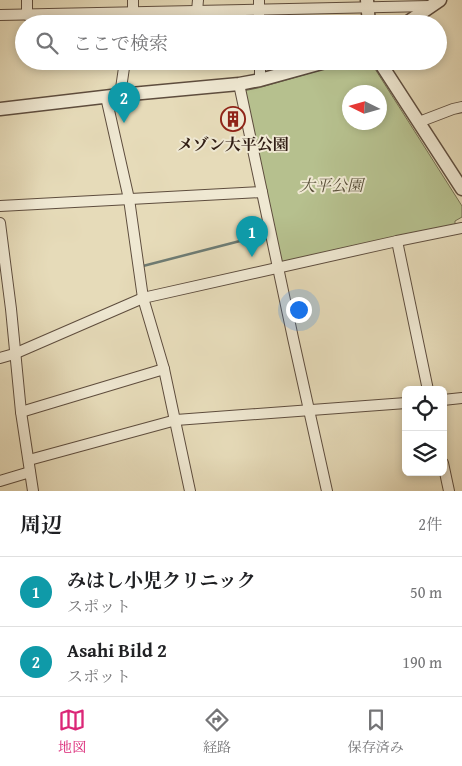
<!DOCTYPE html>
<html lang="ja">
<meta charset="utf-8">
<style>
body{margin:0;font-family:"Gentium Book Plus","Noto Serif JP",serif;background:#f6f6f6;color:#202124}
.controls{position:absolute;right:15px;bottom:15px;display:grid;overflow:hidden;border-radius:8px;box-shadow:0 2px 8px #0003}
.controls button{width:45px;height:45px;display:grid;place-items:center;padding:0;border:0;border-bottom:1px solid #e0e0e0;background:#fff;color:#202124;font:25px sans-serif}
.compass{position:absolute;left:342px;top:85px;width:45px;height:45px;border-radius:50%;background:#fff;box-shadow:0 2px 8px #0003;rotate:275deg}
.you{position:absolute;left:298px;top:309px;width:18px;height:18px;margin:-12px;border:4px solid #fff;border-radius:50%;background:#1a73e8;box-shadow:0 0 0 8px #1a73e833}
.badge{display:grid;place-items:center;width:32px;height:32px;border-radius:50%;background:#db2777;color:#fff;font-size:16px;font-weight:700}
.pin{position:absolute;translate:-50% -41px;filter:drop-shadow(0 1px 2px #0008)}
.pin::after{content:'';position:absolute;top:26px;width:18px;height:15px;background:inherit;clip-path:polygon(0 0,100% 0,50% 100%)}
.list{margin:0;padding:0;list-style:none}
h2{display:flex;justify-content:space-between;align-items:center;height:65px;margin:0;padding:0 20px;font-size:21px}
h2 small{font-size:16px;font-weight:400;color:#757577}
.list li{display:grid;grid-template-columns:32px 1fr auto;gap:15px;align-items:center;box-sizing:border-box;height:70px;padding:0 20px;border-top:1px solid #e0e0e0}
.list b{display:block;font-size:19px;white-space:nowrap}
.list p{margin:0;font-size:16px;white-space:nowrap;color:#757577}
.list em{font-size:16px;font-style:normal;color:#757577}
.icon{flex:none;width:28px;height:28px;fill:none;stroke:currentColor;stroke-width:2;stroke-linecap:round;stroke-linejoin:round}
.map{position:relative;flex:none;width:462px;height:491px;overflow:hidden}
.search{position:absolute;background:#fff;box-shadow:0 2px 8px #0003;left:15px;right:15px;top:15px;height:55px;display:flex;align-items:center;gap:12px;box-sizing:border-box;padding:0 18px;border-radius:28px;color:#757577;font-size:19px}
.sheet{height:205px;background:#fff}
nav{display:flex;justify-content:space-around;align-items:center;box-sizing:border-box;height:70px;border-top:1px solid #e0e0e0;background:#fff;font-size:14px;color:#757577}
nav a{display:grid;justify-items:center;gap:2px}
nav .on{color:#db2777}
.map>svg:first-child{display:block}
.green{fill:#b6c08e;stroke:#746f52;fill-rule:evenodd}
.lines{fill:none;stroke-linecap:round;stroke-linejoin:round}
.stream{stroke:#6e7c74;stroke-width:2.5}
.minor-casing{stroke:#5e4d3e;stroke-width:12}
.tertiary-casing{stroke:#5e4d3e;stroke-width:15}
.minor{stroke:#efe8d2;stroke-width:10}
.tertiary{stroke:#efe8d2;stroke-width:12}
.labels{text-anchor:middle;dominant-baseline:central;stroke-width:4;stroke-linejoin:round;paint-order:stroke}
.poi-label{font-size:16px;font-weight:bold;fill:#311e15;stroke:#efe8d2}
.park-label{font-size:16px;font-style:italic;fill:#594f39;stroke:#efe8d2}
</style>
<div class="map">
<svg width="462" height="491" viewBox="0 0 462 491">
<rect width="100%" height="100%" fill="#e6dbb9"/>
<filter id="stains"><feTurbulence type="fractalNoise" baseFrequency=".004" numOctaves="4"/><feColorMatrix values="0 0 0 0 .2 0 0 0 0 .09 0 0 0 0 .02 0 0 0 .5 -.17"/></filter>
<radialGradient id="worn" r=".72"><stop offset=".6" stop-color="#630" stop-opacity="0"/><stop offset="1" stop-color="#630" stop-opacity=".3"/></radialGradient>
<path class="green" d="M352,61h18l92,145v11l-7,4v4l-176,38 -36,-172 15,-3zM350,92h30v30h-30z"/>
<g class="lines">
<polyline class="stream" points="143,266 267,234"/>
<defs>
<g id="minor">
<polyline points="27,0 27,15"/>
<polyline points="259,0 259,24"/>
<polyline points="197,11 198,0"/>
<polyline points="0,15 430,6"/>
<polyline points="131,24 133,13 133,0"/>
<polyline points="260,61 260,80"/>
<polyline points="239,84 293,338 327,491"/>
<polyline points="120,95 125,61"/>
<polyline points="106,97 129,199 143,298 164,369 190,491"/>
<polyline points="419,122 453,109 462,107"/>
<polyline points="0,206 262,192"/>
<polyline points="0,223 11,309 21,412 33,491"/>
<polyline points="397,241 428,390"/>
<polyline points="0,358 14,354 143,298 397,241 462,228"/>
<polyline points="443,400 462,398"/>
<polyline points="21,412 164,369"/>
<polyline points="29,460 176,420 406,403"/>
<polyline points="443,463 449,491"/>
<polyline points="0,481 30,472"/>
</g>
<g id="tertiary">
<polyline points="367,0 369,24"/>
<polyline points="405,24 440,0"/>
<polyline points="379,61 462,189"/>
<polyline points="0,109 120,95 239,84 260,80 329,61"/>
</g>
</defs>
<use href="#minor" class="minor-casing"/>
<use href="#tertiary" class="tertiary-casing"/>
<use href="#minor" class="minor"/>
<use href="#tertiary" class="tertiary"/>
</g>
<defs>
<symbol id="building-ring" viewBox="-11 -11 22 22"><circle r="9.5" fill="#efe8d2" stroke="#8f2418" stroke-width="1.5"/><path d="M-4-6H4V6H1V3H-1V6H-4ZM-2.5-4.3h1.7v1.8h-1.7ZM.8-4.3h1.7v1.8H.8ZM-2.5-1h1.7V.8h-1.7ZM.8-1h1.7V.8H.8Z" fill="#8f2418"/></symbol>
</defs>
<g fill-rule="evenodd">
<use href="#building-ring" x="219" y="105" width="28" height="28"/>
</g>
<g class="labels">
<g class="poi-label">
<text x="233" y="144">メゾン大平公園</text>
</g>
<g class="park-label">
<text x="331" y="185">大平公園</text>
</g>
</g>
<rect width="100%" height="100%" filter="url(#stains)"/>
<rect width="100%" height="100%" fill="url(#worn)"/>
</svg>
<div class="controls">
<button><svg class="icon" aria-label="locate" viewBox="0 0 24 24"><circle cx="12" cy="12" r="6"/><path d="M12 2v4M12 18v4M2 12h4M18 12h4"/></svg></button>
<button><svg class="icon" aria-label="layers" viewBox="0 0 24 24"><path d="M12 4l9 5-9 5-9-5zM3 14l9 5 9-5"/></svg></button>
</div>
<svg class="compass" viewBox="-18 -18 36 36"><path d="M0-13l5 13h-10z" fill="#e53935"/><path d="M0 13l5-13h-10z" fill="#757577"/></svg>
<div class="you"></div>
<div class="pin badge" style="left:252px;top:257px;background:#0f9aa8">1</div>
<div class="pin badge" style="left:124px;top:123px;background:#0f9aa8">2</div>
<div class="search"><svg class="icon" aria-label="search" viewBox="0 0 24 24"><circle cx="10" cy="10" r="6"/><path d="M15 15l6 6"/></svg>ここで検索</div>
</div>
<section class="sheet">
<h2>周辺<small>2件</small></h2>
<ul class="list">
<li><span class="badge" style="background:#0f9aa8">1</span><div><b>みはし小児クリニック</b><p>スポット</p></div><em>50 m</em></li>
<li><span class="badge" style="background:#0f9aa8">2</span><div><b>Asahi Bild 2</b><p>スポット</p></div><em>190 m</em></li>
</ul>
</section>
<nav>
<a class="on"><svg class="icon" aria-label="map" viewBox="0 0 24 24"><path d="M3 6l6-2 6 2 6-2v14l-6 2-6-2-6 2zM9 4v14M15 6v14"/></svg>地図</a>
<a><svg class="icon" aria-label="directions" viewBox="0 0 24 24"><path d="M12 3l9 9-9 9-9-9zM9 14v-3h6M13 9l2 2-2 2"/></svg>経路</a>
<a><svg class="icon" aria-label="saved" viewBox="0 0 24 24"><path d="M7 4h10v16l-5-4-5 4z"/></svg>保存済み</a>
</nav>
